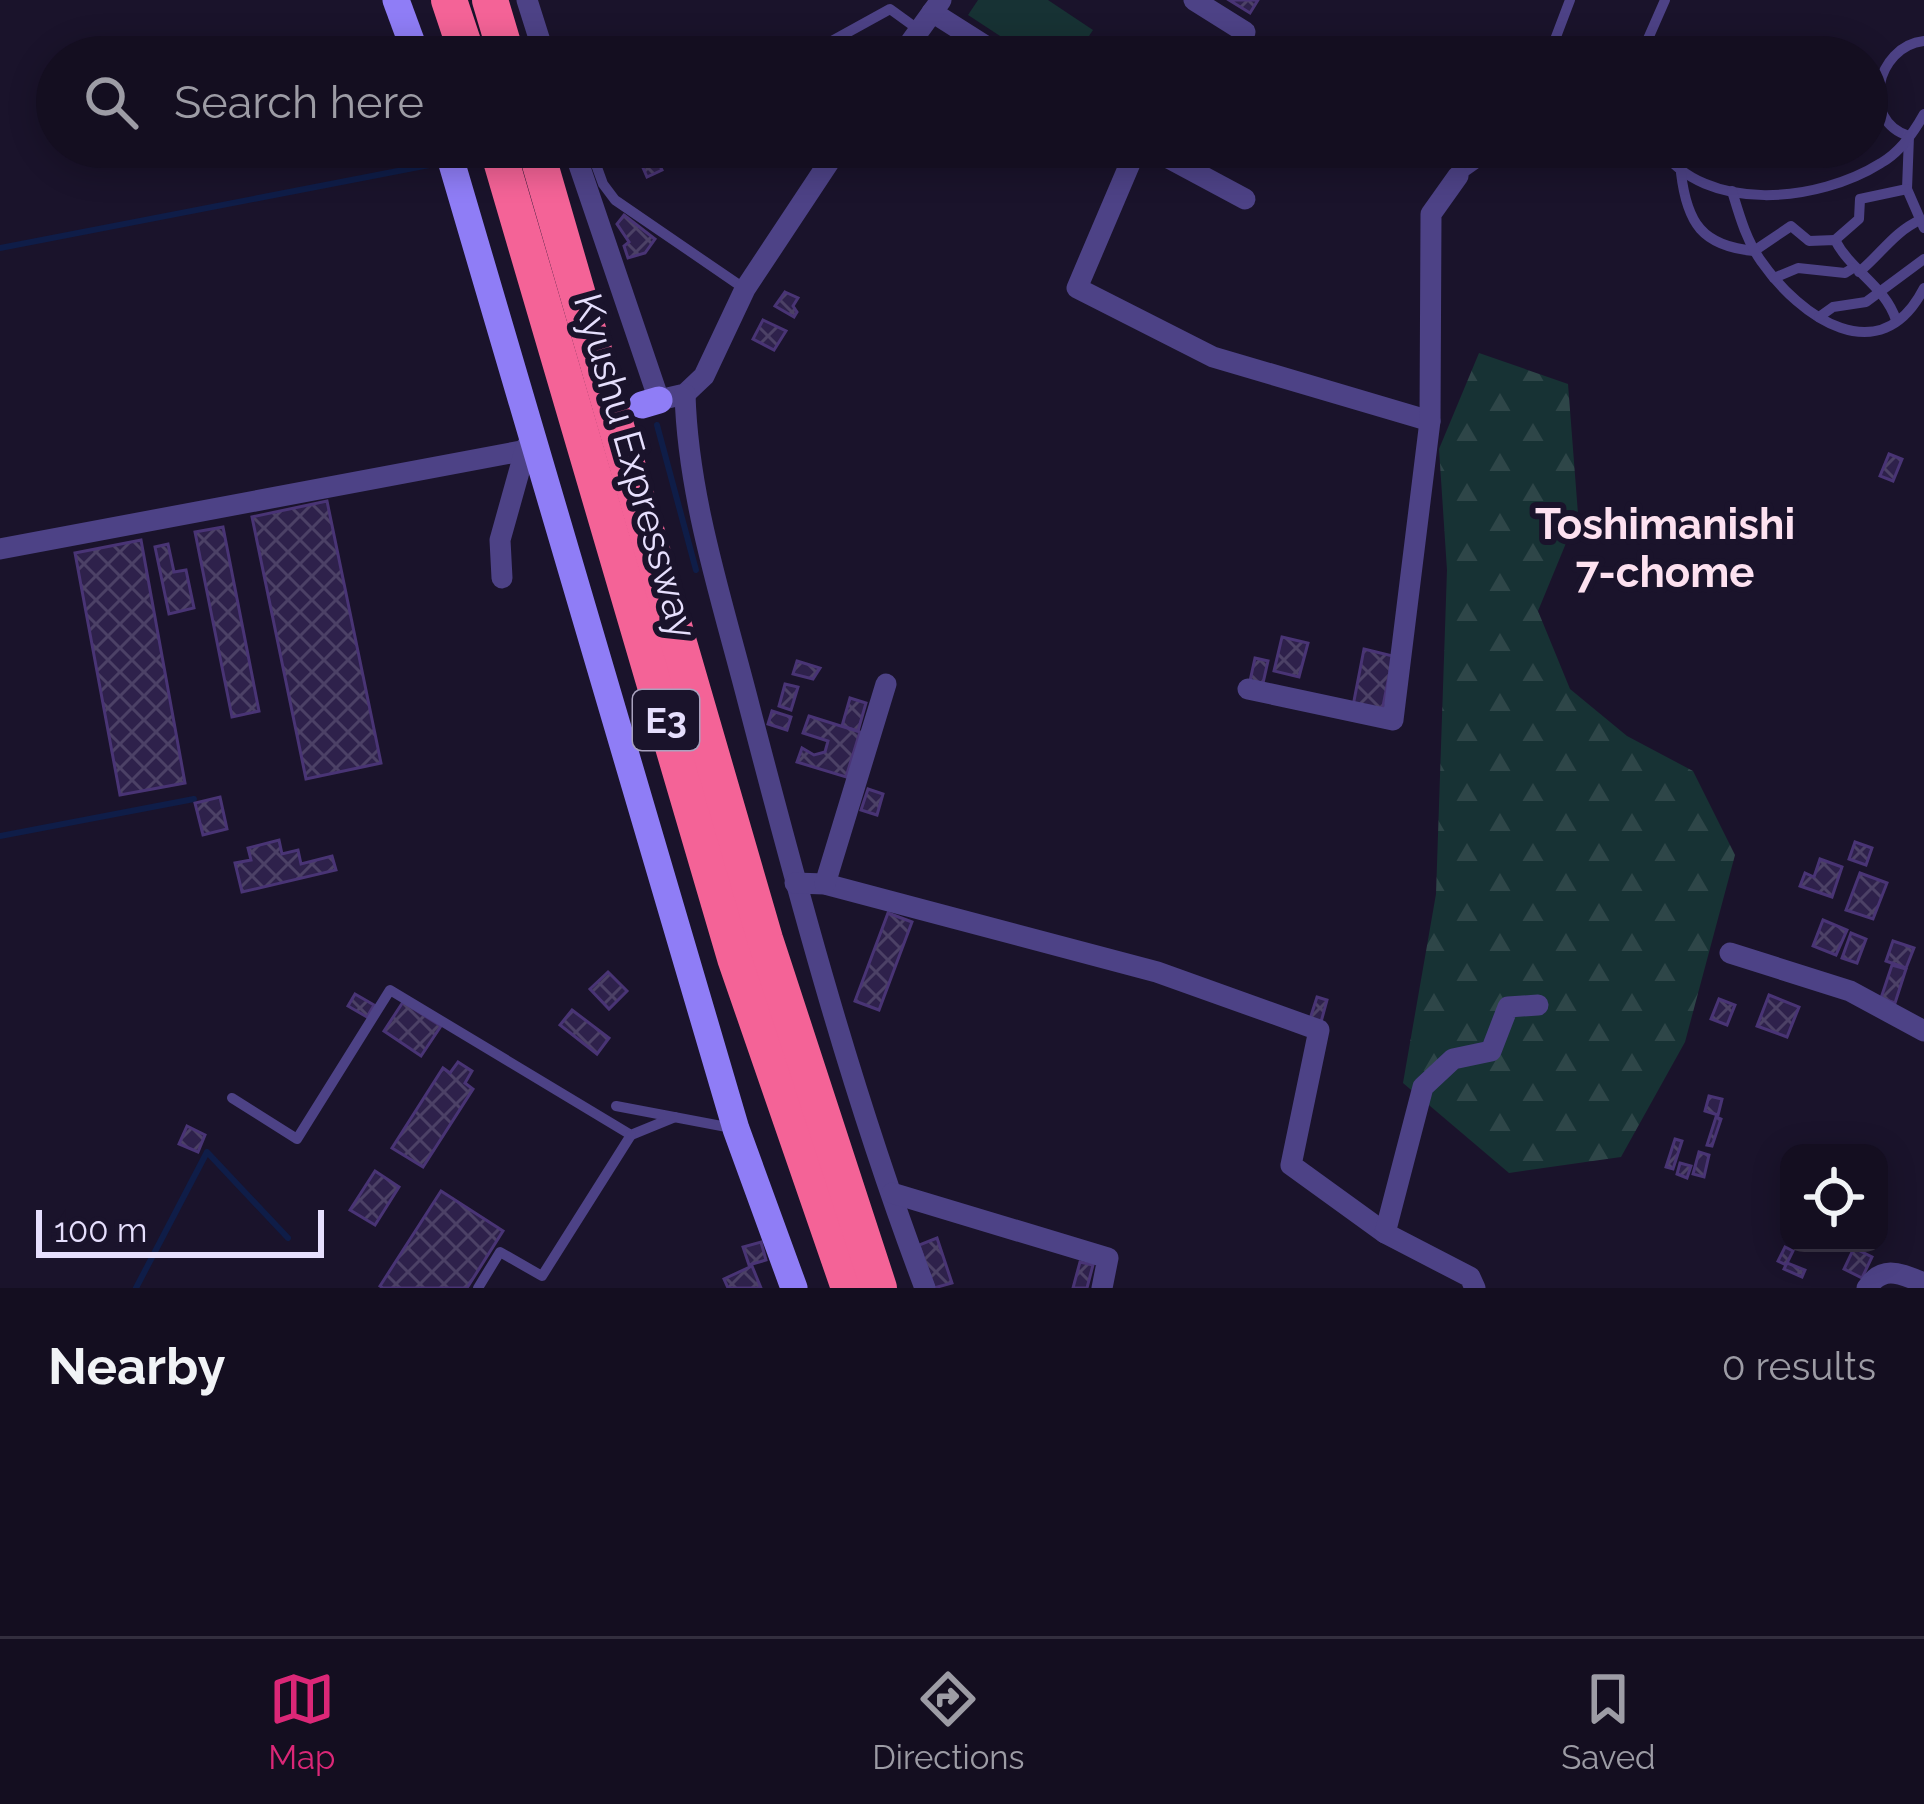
<!DOCTYPE html>
<style>
body{margin:0;font-family:Raleway,sans-serif;background:#211c2d;color:#f1f3f6}
.controls{position:absolute;right:36px;bottom:36px;display:grid;overflow:hidden;border-radius:24px;box-shadow:0 6px 30px #0003}
.controls button{width:108px;height:108px;display:grid;place-items:center;padding:0;border:0;border-bottom:3px solid #332e3e;background:#140e20;color:#f1f3f6;font:60px sans-serif}
.scale{position:absolute;left:36px;bottom:30px;width:288px;box-sizing:border-box;padding-left:12px;border:6px solid #e6dffd;border-top:0;font-size:33px;line-height:42px;white-space:nowrap;color:#e6dffd;-webkit-text-stroke:9px #1a132b;paint-order:stroke}
.list{margin:0;padding:0;list-style:none}
h2{display:flex;justify-content:space-between;align-items:center;height:156px;margin:0;padding:0 48px;font-size:51px}
h2 small{font-size:39px;font-weight:400;color:#9d9ca5}
.icon{flex:none;width:66px;height:66px;fill:none;stroke:currentColor;stroke-width:2;stroke-linecap:round;stroke-linejoin:round}
.map{position:relative;flex:none;width:1924px;height:1288px;overflow:hidden}
.search{position:absolute;background:#140e20;box-shadow:0 6px 30px #0003;left:36px;right:36px;top:36px;height:132px;display:flex;align-items:center;gap:30px;box-sizing:border-box;padding:0 42px;border-radius:66px;color:#9d9ca5;font-size:45px}
.sheet{height:348px;background:#140e20}
nav{display:flex;justify-content:space-around;align-items:center;box-sizing:border-box;height:168px;border-top:3px solid #332e3e;background:#140e20;font-size:33px;color:#9d9ca5}
nav a{display:grid;justify-items:center;gap:6px}
nav .on{color:#db2777}
.map>svg:first-child{display:block}
.forest{fill:url(#forest-firs)}
.park{fill:#173234}
.water{fill:#0f1d48}
.lines{fill:none;stroke-linecap:round;stroke-linejoin:round}
.stream{stroke:#0f1d48;stroke-width:6}
.building{fill:url(#building-cross-hatch);stroke:#493475;stroke-width:3}
.lane{stroke:#4d4286;stroke-width:10}
.street{stroke:#4d4286;stroke-width:21}
.secondary{stroke:#8f7df6;stroke-width:27}
.highway{stroke:#f46397;stroke-width:36}
.labels{text-anchor:middle;dominant-baseline:central;stroke-width:12;stroke-linejoin:round;paint-order:stroke}
.shield{fill:#1a132b;stroke:#a9a2be;stroke-width:3}
.shield-label{font-size:36px;font-weight:bold;fill:#e6dffd}
.street-label{font-size:39px;fill:#e6dffd;stroke:#1a132b}
.neighbourhood-label{font-size:42px;font-weight:bold;fill:#fde1f0;stroke:#1a132b}
</style>
<div class="map">
<svg width="1924" height="1288" viewBox="0 0 1924 1288">
<defs>
<pattern id="forest-firs" width="22" height="20" patternUnits="userSpaceOnUse" patternTransform="scale(3)"><rect width="22" height="20" fill="#173234"/><path d="M5 1l3.5 6h-7zM16 11l3.5 6h-7z" fill="#2e4648"/></pattern>
<pattern id="building-cross-hatch" width="8" height="8" patternUnits="userSpaceOnUse" patternTransform="scale(3)"><rect width="8" height="8" fill="#2e214b"/><path d="M0 0l8 8M0 8l8-8" fill="none" stroke="#4c4166"/></pattern>
</defs>
<rect width="100%" height="100%" fill="#1a132b"/>
<polygon class="forest" points="1479,353 1568,384 1578,514 1538,611 1570,689 1627,736 1693,771 1735,855 1685,1042 1621,1157 1509,1173 1403,1083 1436,894 1447,570 1439,449"/>
<polygon class="park" points="978,0 1048,0 1093,30 1075,57 1032,57 968,15"/>
<polygon class="water" points="670,147 730,147 680,168"/>
<g class="lines">
<g class="stream">
<polyline points="0,248 429,165"/>
<polyline points="657,425 696,570"/>
<polyline points="0,836 194,799"/>
<polyline points="136,1288 207,1152 288,1238"/>
</g>
</g>
<g class="building">
<polygon points="1229,0 1258,0 1250,13"/>
<polygon points="846,39 865,51 860,57 834,57"/>
<polygon points="634,147 651,147 662,170 647,177"/>
<polygon points="624,215 655,239 645,253 628,258 624,246 629,242 617,224"/>
<polygon points="785,292 798,298 793,306 797,312 794,317 775,306"/>
<polygon points="763,320 786,331 774,350 753,339"/>
<polygon points="1889,454 1902,459 1893,481 1880,476"/>
<polygon points="327,501 381,763 306,779 252,517"/>
<polygon points="223,527 259,711 232,717 195,532"/>
<polygon points="141,540 185,783 120,795 75,553"/>
<polygon points="168,544 174,572 186,570 194,608 169,614 155,547"/>
<polygon points="1282,637 1308,643 1299,677 1274,671"/>
<polygon points="1364,649 1393,656 1382,711 1353,706"/>
<polygon points="1255,658 1268,661 1263,683 1250,681"/>
<polygon points="797,661 820,668 813,679 793,674"/>
<polygon points="785,684 798,687 791,710 779,706"/>
<polygon points="850,698 866,703 858,731 842,726"/>
<polygon points="772,711 791,717 787,730 768,724"/>
<polygon points="809,716 860,732 846,777 797,762 802,748 814,755 825,752 828,741 803,733"/>
<polygon points="868,789 883,794 877,815 861,810"/>
<polygon points="220,797 227,829 203,835 195,803"/>
<polygon points="279,840 282,854 298,850 301,864 332,856 336,870 242,892 235,863 251,860 248,848"/>
<polygon points="1855,842 1872,848 1866,865 1849,859"/>
<polygon points="1820,859 1842,867 1832,897 1800,886 1805,873 1814,877"/>
<polygon points="1860,873 1887,883 1873,919 1846,910"/>
<polygon points="888,913 912,922 879,1010 855,1001"/>
<polygon points="1823,920 1847,930 1836,955 1813,946"/>
<polygon points="1851,933 1866,939 1857,963 1842,958"/>
<polygon points="1893,941 1914,948 1906,968 1886,961"/>
<polygon points="1892,965 1906,969 1895,1003 1881,998"/>
<polygon points="608,972 627,991 609,1009 590,989"/>
<polygon points="355,994 374,1005 367,1017 348,1006"/>
<polygon points="1769,995 1799,1007 1787,1037 1757,1026"/>
<polygon points="1317,997 1327,1000 1321,1022 1310,1019"/>
<polygon points="1719,999 1735,1005 1727,1025 1711,1019"/>
<polygon points="403,1002 441,1026 421,1056 384,1031"/>
<polygon points="572,1010 609,1038 597,1054 560,1025"/>
<polygon points="458,1062 472,1071 465,1083 473,1089 423,1167 392,1148 443,1068 450,1073"/>
<polygon points="1709,1096 1722,1099 1718,1115 1705,1111"/>
<polygon points="1716,1117 1721,1119 1712,1146 1707,1145"/>
<polygon points="187,1126 205,1135 198,1152 179,1144"/>
<polygon points="1675,1139 1682,1141 1673,1169 1666,1167"/>
<polygon points="1699,1152 1709,1155 1704,1177 1693,1174"/>
<polygon points="1680,1163 1691,1166 1687,1178 1677,1174"/>
<polygon points="375,1171 399,1187 375,1225 350,1210"/>
<polygon points="441,1191 503,1231 467,1288 383,1288 380,1286"/>
<polygon points="937,1238 952,1283 934,1288 919,1245"/>
<polygon points="761,1242 766,1260 749,1265 743,1247"/>
<polygon points="1785,1247 1793,1251 1787,1263 1805,1270 1802,1277 1784,1269 1786,1265 1778,1261"/>
<polygon points="1854,1248 1872,1257 1862,1278 1844,1269"/>
<polygon points="1080,1262 1093,1265 1087,1288 1073,1288"/>
<polygon points="752,1266 761,1288 728,1288 724,1279"/>
</g>
<g class="lines">
<g class="lane">
<path d="M1924,41c-48,5 -65,80 -15,95l-2,53 17,39"/>
<polyline points="795,57 829,42"/>
<polyline points="822,57 832,41 890,9 919,30"/>
<polyline points="1568,57 1551,50 1570,0"/>
<polyline points="1640,57 1665,0"/>
<path d="M1659,147c47,68 160,55 222,16 18,-10 33,-31 43,-49"/>
<polyline points="590,148 603,184 615,200 745,289"/>
<path d="M1681,173c6,50 21,73 73,78l37,-25 18,15 26,-1c16,31 50,46 61,80"/>
<polyline points="1459,176 1500,147"/>
<path d="M1732,191c7,23 14,49 29,70 39,56 119,113 163,27"/>
<polyline points="1835,240 1859,219 1860,199 1907,189"/>
<path d="M1859,272c22,-18 35,-40 61,-52"/>
<polyline points="1774,278 1798,268 1845,273 1853,268"/>
<polyline points="1819,317 1833,307 1866,302 1924,259"/>
<polyline points="232,1098 297,1139 390,990 631,1135 675,1117"/>
<polyline points="616,1106 732,1128"/>
<polyline points="478,1288 500,1252 542,1276 631,1135"/>
</g>
<g class="street">
<polyline points="527,0 545,57"/>
<polyline points="1194,0 1245,32"/>
<polyline points="932,12 1003,57"/>
<polyline points="900,57 941,0"/>
<polyline points="1137,147 1077,288 1213,357 1430,421"/>
<polyline points="1148,147 1245,199"/>
<polyline points="590,148 575,153 659,400 685,394 704,376 745,289 839,147"/>
<path d="M685,394c3,105 38,209 64,311 51,196 104,393 176,583"/>
<polyline points="0,549 537,448"/>
<polyline points="502,578 500,540 526,447"/>
<polyline points="1248,689 1393,720 1430,421 1431,214 1458,176"/>
<polyline points="795,883 825,884 1157,972 1319,1030 1291,1165 1385,1233"/>
<polyline points="825,884 886,684"/>
<polyline points="1730,953 1850,991 1924,1031"/>
<polyline points="892,1193 1108,1258 1102,1288"/>
<polyline points="1475,1288 1470,1277 1385,1233 1423,1087 1453,1059 1491,1051 1508,1007 1538,1005"/>
<path d="M1867,1288c16,-24 34,-14 57,-5"/>
</g>
<g class="secondary">
<polyline points="396,0 417,57"/>
<polyline points="447,147 736,1129 794,1288"/>
<polyline points="642,405 659,400"/>
</g>
<g class="highway">
<polyline points="449,0 468,57"/>
<polyline points="490,0 507,57"/>
<polyline points="497,147 735,958 849,1288"/>
<polyline points="535,147 765,939 879,1288"/>
</g>
</g>
<g class="labels">
<rect class="shield" x="633" y="690" width="66" height="60" rx="9"/>
<g class="shield-label">
<text x="666" y="720">E3</text>
</g>
<g class="street-label">
<text transform="translate(636 466) rotate(74)">Kyushu Expressway</text>
</g>
<g class="neighbourhood-label">
<text x="1665" y="524">Toshimanishi<tspan x="1665" dy="48">7-chome</tspan></text>
</g>
</g>
</svg>
<div class="controls">
<button><svg class="icon" aria-label="locate" viewBox="0 0 24 24"><circle cx="12" cy="12" r="6"/><path d="M12 2v4M12 18v4M2 12h4M18 12h4"/></svg></button>
</div>
<div class="scale">100 m</div>
<div class="search"><svg class="icon" aria-label="search" viewBox="0 0 24 24"><circle cx="10" cy="10" r="6"/><path d="M15 15l6 6"/></svg>Search here</div>
</div>
<section class="sheet">
<h2>Nearby<small>0 results</small></h2>
<ul class="list">
</ul>
</section>
<nav>
<a class="on"><svg class="icon" aria-label="map" viewBox="0 0 24 24"><path d="M3 6l6-2 6 2 6-2v14l-6 2-6-2-6 2zM9 4v14M15 6v14"/></svg>Map</a>
<a><svg class="icon" aria-label="directions" viewBox="0 0 24 24"><path d="M12 3l9 9-9 9-9-9zM9 14v-3h6M13 9l2 2-2 2"/></svg>Directions</a>
<a><svg class="icon" aria-label="saved" viewBox="0 0 24 24"><path d="M7 4h10v16l-5-4-5 4z"/></svg>Saved</a>
</nav>
